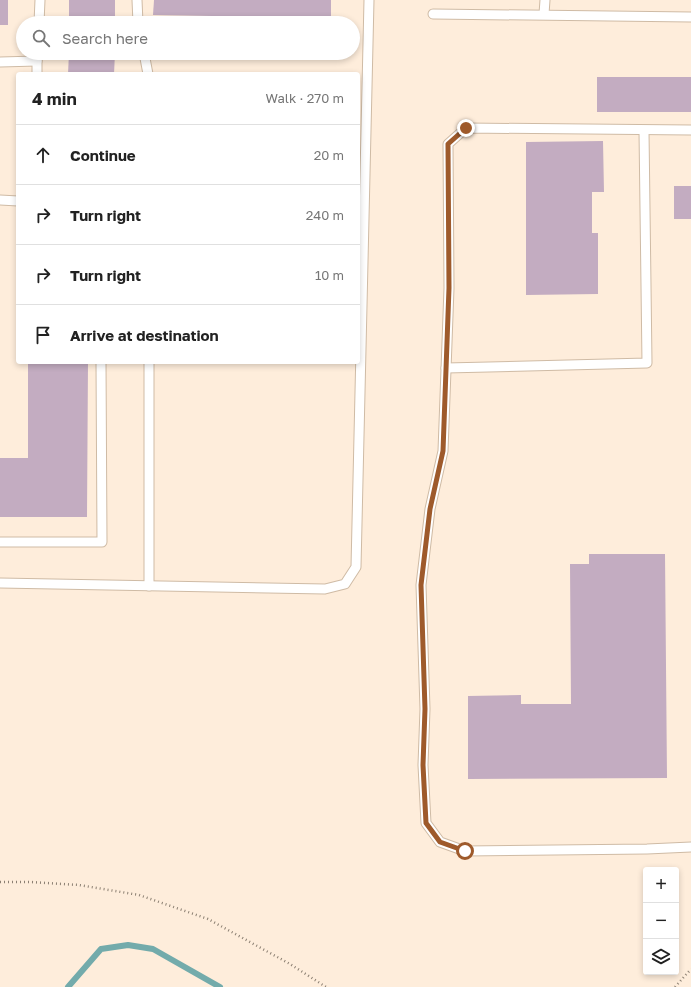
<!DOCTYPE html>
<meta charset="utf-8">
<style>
body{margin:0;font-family:"Golos Text",sans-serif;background:#f6f6f6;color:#222}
.controls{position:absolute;right:12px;bottom:12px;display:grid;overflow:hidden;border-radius:4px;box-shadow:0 2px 6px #0003}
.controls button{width:36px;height:36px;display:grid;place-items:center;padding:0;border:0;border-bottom:1px solid #e0e0e0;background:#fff;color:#222;font:20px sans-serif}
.stop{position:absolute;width:12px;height:12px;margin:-9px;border:3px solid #9e5a2b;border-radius:50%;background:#fff}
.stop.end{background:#9e5a2b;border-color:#fff;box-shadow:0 1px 4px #0008}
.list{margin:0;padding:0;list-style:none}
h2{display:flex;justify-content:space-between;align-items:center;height:52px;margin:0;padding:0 16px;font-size:17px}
h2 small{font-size:13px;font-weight:400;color:#767676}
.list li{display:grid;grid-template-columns:26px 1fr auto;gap:12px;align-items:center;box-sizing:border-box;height:60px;padding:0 16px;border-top:1px solid #e0e0e0}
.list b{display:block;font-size:15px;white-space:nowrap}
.list em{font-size:13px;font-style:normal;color:#767676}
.icon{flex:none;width:22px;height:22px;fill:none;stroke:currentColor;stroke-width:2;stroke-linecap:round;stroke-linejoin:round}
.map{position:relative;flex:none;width:691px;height:987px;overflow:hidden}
.search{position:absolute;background:#fff;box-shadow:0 2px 6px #0003;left:16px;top:16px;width:344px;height:44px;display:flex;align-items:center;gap:10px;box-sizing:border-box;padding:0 14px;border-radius:22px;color:#767676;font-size:15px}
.panel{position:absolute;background:#fff;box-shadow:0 2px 6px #0003;left:16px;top:72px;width:344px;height:292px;border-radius:4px}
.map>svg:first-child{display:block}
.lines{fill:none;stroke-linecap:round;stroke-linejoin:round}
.stream{stroke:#73abab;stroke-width:6}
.building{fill:#c3acc1}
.service-casing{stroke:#cfbba5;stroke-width:11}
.path{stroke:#8c8073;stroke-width:2.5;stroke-dasharray:1 3;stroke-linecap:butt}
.service{stroke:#fff;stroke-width:9}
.route{stroke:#9e5a2b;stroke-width:5}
</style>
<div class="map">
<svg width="691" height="987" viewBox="0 0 691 987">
<rect width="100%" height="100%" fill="#feeddb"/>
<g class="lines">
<polyline class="stream" points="68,987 101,949 128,945 153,949 220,987"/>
</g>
<g class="building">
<rect x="0" y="0" width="8" height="25"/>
<rect x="69" y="0" width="46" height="23"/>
<polygon points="154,0 331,0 331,18 153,15"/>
<polygon points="69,53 115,53 114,74 68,74"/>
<rect x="597" y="77" width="94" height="35"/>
<polygon points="603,141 604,192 592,192 592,233 598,233 598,294 526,295 526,142"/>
<rect x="674" y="186" width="17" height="33"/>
<polygon points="28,362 88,362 87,517 0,517 0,458 28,458"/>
<polygon points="589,554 665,554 667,778 468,779 468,696 521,695 521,704 571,704 570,564 589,564"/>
</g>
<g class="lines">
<defs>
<g id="service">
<polyline points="137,0 138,23"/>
<polyline points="433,14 691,17"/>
<polyline points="544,14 545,0"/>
<polyline points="39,23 40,0"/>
<polyline points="144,53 148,74"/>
<polyline points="0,62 37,61 38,53"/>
<polyline points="37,74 37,61"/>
<polyline points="691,130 466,128 448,144 449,288 443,451 430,509 421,585 425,709 423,765 426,823 440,842 465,851 647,849 691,847"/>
<polyline points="0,200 18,201"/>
<polyline points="149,362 149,586"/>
<polyline points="446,368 647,363 644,131"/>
<polyline points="0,542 102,542 101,362"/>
<polyline points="0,583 325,589 345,584 356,567 369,0"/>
</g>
</defs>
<use href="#service" class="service-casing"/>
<g class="path">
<polyline points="0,882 30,882 79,885 139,895 208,919 290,964 326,987"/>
<polyline points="675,987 691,969"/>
</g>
<use href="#service" class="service"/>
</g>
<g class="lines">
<polyline class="route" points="465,851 440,842 426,823 423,765 425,709 421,585 430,509 443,451 449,288 448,144 466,128"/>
</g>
</svg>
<div class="controls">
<button>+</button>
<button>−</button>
<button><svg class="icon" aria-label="layers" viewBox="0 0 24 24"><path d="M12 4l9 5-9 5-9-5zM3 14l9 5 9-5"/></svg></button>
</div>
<div class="stop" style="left:465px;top:851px"></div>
<div class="stop end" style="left:466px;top:128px"></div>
<div class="search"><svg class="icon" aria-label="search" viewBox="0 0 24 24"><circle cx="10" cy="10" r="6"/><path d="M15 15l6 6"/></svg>Search here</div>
<section class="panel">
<h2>4 min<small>Walk · 270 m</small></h2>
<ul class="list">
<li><svg class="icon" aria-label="ahead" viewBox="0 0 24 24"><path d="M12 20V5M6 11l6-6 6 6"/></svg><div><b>Continue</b></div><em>20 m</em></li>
<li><svg class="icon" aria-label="right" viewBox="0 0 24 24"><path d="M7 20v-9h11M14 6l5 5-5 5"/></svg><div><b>Turn right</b></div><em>240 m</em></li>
<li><svg class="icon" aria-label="right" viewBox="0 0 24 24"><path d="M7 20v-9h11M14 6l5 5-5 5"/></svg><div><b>Turn right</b></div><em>10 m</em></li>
<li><svg class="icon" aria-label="arrive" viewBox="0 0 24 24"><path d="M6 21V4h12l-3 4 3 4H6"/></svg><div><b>Arrive at destination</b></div></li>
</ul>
</section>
</div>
